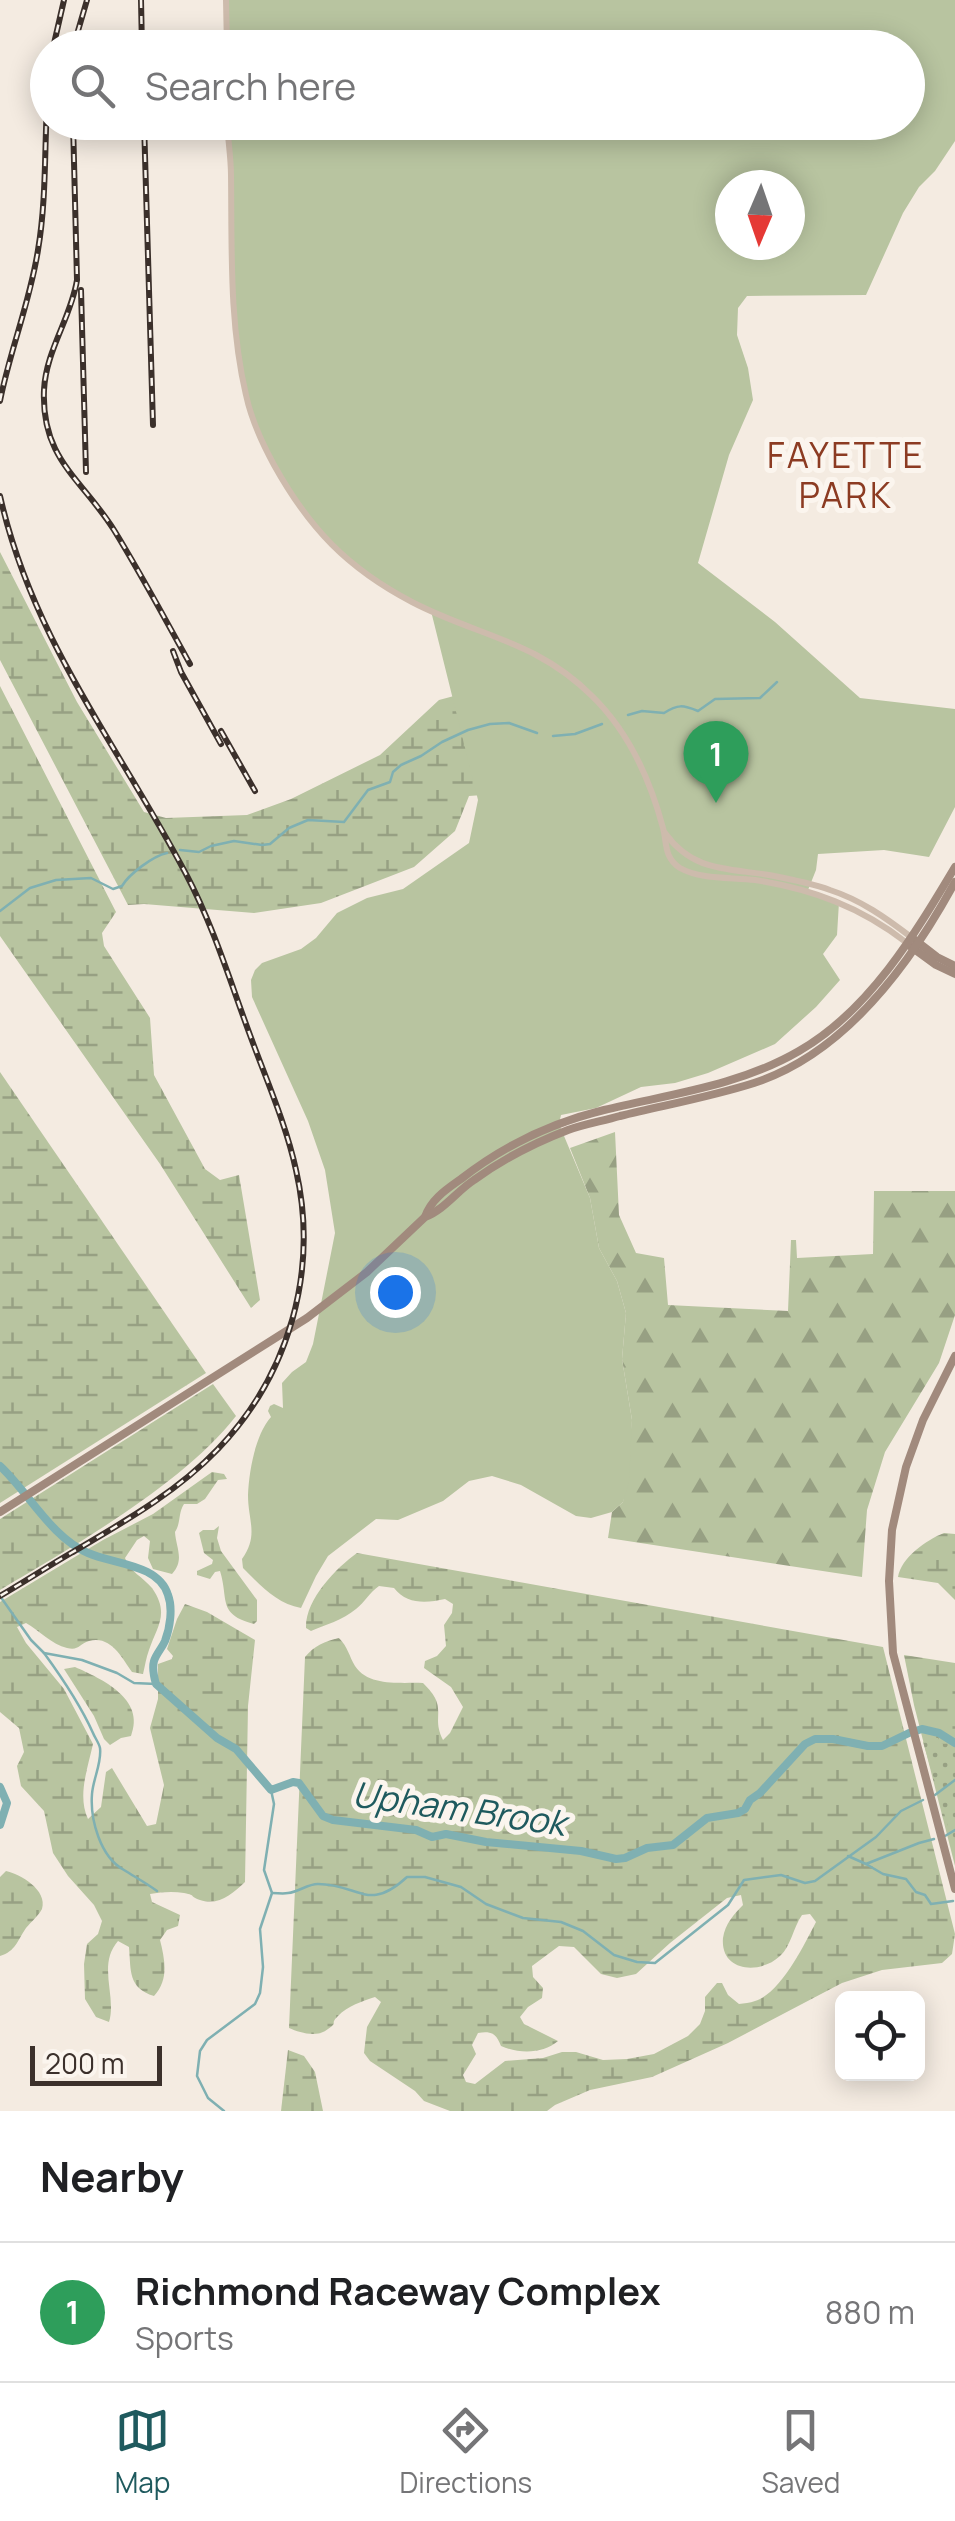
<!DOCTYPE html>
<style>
body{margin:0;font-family:Manrope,sans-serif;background:#f6f6f6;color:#202124}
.controls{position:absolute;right:30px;bottom:30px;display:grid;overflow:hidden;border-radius:15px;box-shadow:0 5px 25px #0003}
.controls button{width:90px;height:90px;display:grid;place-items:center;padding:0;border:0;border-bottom:2px solid #e0e0e0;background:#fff;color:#202124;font:50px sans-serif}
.compass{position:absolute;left:715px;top:170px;width:90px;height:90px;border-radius:50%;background:#fff;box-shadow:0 5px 25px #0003;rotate:182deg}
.scale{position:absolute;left:30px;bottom:25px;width:132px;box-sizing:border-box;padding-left:10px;border:5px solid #3b302b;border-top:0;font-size:28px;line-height:35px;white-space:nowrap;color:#3b302b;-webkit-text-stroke:8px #fbf5ee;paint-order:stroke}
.you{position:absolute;left:395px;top:1292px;width:35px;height:35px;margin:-25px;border:8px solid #fff;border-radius:50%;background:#1a73e8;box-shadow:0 0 0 15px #1a73e833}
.badge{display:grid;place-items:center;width:65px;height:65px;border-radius:50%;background:#1f5a5e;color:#fff;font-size:32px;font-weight:700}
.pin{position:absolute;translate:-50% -82px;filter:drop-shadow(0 2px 5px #0008)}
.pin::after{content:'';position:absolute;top:52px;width:35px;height:30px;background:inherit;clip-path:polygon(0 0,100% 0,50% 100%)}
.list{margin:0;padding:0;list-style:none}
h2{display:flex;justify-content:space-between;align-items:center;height:130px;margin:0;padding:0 40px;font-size:42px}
h2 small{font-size:32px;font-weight:400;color:#757577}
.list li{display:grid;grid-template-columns:65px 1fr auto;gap:30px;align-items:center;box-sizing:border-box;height:140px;padding:0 40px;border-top:2px solid #e0e0e0}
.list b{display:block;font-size:38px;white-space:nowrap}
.list p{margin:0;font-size:32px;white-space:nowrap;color:#757577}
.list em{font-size:32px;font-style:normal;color:#757577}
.icon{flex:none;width:55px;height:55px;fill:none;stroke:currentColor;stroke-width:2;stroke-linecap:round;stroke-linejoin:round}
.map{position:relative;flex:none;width:955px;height:2111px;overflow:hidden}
.search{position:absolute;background:#fff;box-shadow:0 5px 25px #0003;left:30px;right:30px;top:30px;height:110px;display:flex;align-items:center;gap:25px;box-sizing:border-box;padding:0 35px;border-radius:55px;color:#757577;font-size:38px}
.sheet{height:270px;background:#fff}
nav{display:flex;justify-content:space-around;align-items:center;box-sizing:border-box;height:140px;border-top:2px solid #e0e0e0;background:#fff;font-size:28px;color:#757577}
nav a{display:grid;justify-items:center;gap:5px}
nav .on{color:#1f5a5e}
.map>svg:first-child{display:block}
.forest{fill:url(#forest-firs)}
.wetland{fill:url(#wetland-marsh);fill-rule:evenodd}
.park{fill:url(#park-dots)}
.pitch{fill:#b8c4a0;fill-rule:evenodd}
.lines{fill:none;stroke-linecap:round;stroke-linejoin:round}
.stream{stroke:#7fb0b2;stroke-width:2.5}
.river{stroke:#7fb0b2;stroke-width:8}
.tertiary{stroke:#cdbbac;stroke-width:6}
.secondary{stroke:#a18a7d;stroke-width:8}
.rail-casing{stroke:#3b302b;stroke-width:6}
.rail{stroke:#fbf5ee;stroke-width:2.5;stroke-dasharray:8;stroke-linecap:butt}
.labels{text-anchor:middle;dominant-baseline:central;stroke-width:10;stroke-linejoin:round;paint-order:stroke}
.neighbourhood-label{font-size:35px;letter-spacing:2.5px;fill:#8c3b22;stroke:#fbf5ee}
.water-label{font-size:35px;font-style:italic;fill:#1f5a5e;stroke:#fbf5ee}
</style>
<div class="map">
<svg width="955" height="2111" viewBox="0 0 955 2111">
<defs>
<pattern id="forest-firs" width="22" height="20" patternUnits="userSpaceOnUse" patternTransform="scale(2.5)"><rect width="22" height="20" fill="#b8c4a0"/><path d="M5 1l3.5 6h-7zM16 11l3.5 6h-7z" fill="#97a083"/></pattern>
<pattern id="wetland-marsh" width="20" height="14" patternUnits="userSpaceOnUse" patternTransform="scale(2.5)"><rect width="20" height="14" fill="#b8c4a0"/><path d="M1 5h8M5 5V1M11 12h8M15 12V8" fill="none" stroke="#97a083"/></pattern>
<pattern id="park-dots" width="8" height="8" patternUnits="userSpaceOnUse" patternTransform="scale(2.5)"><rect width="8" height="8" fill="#b8c4a0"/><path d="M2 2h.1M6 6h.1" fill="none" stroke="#97a083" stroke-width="1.8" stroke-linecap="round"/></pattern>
</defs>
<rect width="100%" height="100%" fill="#f4ebe1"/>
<polygon class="forest" points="615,1132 619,1215 636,1253 664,1258 668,1305 788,1311 791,1240 796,1240 797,1258 873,1254 874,1191 955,1191 955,1315 939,1363 885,1452 867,1510 862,1577 608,1538 612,1512 623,1502 632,1420 622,1359 626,1313 617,1281 599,1248 590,1198 570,1148"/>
<g class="wetland">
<polygon points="0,552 77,702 144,812 166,818 247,815 291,799 380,755 439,700 510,681 524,792 469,796 455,831 414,867 321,903 254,913 144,904 128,905 0,660"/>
<polygon points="0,686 116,912 102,933 104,946 150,1018 154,1075 205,1169 220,1180 239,1175 260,1300 251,1308 160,1164 0,936"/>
<polygon points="0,1072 206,1373 0,1503"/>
<path d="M213,1384l23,32c-54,69 -161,129 -236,174v-71z"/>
<path d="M212,1472l12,2 3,5 -9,1 -13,19 -8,5h-13c-6,9 -3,19 -9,28 1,16 10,28 -3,42l-19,-5 -5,-11 2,-17 -6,-5 -7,4 -12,18c5,14 18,19 27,30 18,26 5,38 -3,62 -3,8 -4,16 -6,24l-11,-2c-10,-14 -21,-37 -43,-31 -10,3 -10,10 -22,7 -15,-3 -28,-18 -41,-25l-9,4 9,16 38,46 29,55c-5,23 -16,52 -5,75l13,-12 5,-35 6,-4 35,58 9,-2 8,-39 -14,-57 8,-29v-35l14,-5 1,-3 -6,-7 10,-30 8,-15 22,8 48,28 -7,66 -3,176c-13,12 -26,24 -45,18 -13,-5 -2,-4 -16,-7 -11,-2 -23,-1 -34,1l2,8 28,13 -2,11 -11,4 -7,10c5,20 9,40 -6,56 -26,-8 -23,-25 -25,-49l-11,-6c-21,24 -1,55 -9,81l-13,-5 -11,-18 -1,-35 3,-20 11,-10 4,-13 -8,-16 -26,-29 -15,-23 -9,-42 -23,-25 -4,-20 7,-14 -5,-24 -19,-16v-110l103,-62 50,-26z"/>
<path d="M219,1526l-2,12 4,13 36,49v21l-3,3c-37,-10 -25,-24 -34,-53l-5,1 -5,7 -13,-4v-4l15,-7 1,-4 -9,-7 -5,-20 4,-3h11z"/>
<path d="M944,1533l11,1v66l-17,-17 -40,-6c3,-19 28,-37 46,-44z"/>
<path d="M357,1553l526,94 72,287 -3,20 -10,9 -60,7 -40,13 -114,60 -76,34 -62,13 -35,15 -8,6h-97l-26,-10 -9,-10 -45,-30 -6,-8 3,-26 14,-25 -6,-5c-12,4 -28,9 -37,19 -9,9 1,5 -10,13 -10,9 -28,4 -39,-1l16,-371c9,-11 20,-16 34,-19 9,9 10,18 16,28 14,21 45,16 68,17 27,26 7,32 20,57l7,-7 13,-26 -12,-20 -27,-19 1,-7 12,-5 9,-10 -2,-21 8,-12 1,-9 -8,-5c-18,4 -38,6 -51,-11l-15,-2c-10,7 -14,16 -23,23 -13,11 -31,16 -45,22l-5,-3c-1,-28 30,-60 51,-75zM741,1895l2,10c-9,9 -18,19 -20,33 -3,34 37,37 57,18 11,-10 13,-28 22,-41l8,-1 6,8c-12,23 -35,71 -61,79 -5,2 -11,2 -16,3l-11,-9 -6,-12h-5l-12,14v14l-5,13 -12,12 -34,18 -27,5 -24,1 -27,-8h-14l-19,6 -38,3 -30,23 -9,-2 -3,-7 13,-21 -4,-9 6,-12c13,-2 18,0 23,13 18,8 42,8 57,-5l-34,-17 -4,-7 8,-10 14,-9 1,-10 -10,-11 -1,-11 27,-20 15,1 27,27 16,4 19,-4 34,-31 57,-45z"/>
<polygon points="904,1655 955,1663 955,1866 914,1705"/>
<path d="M75,1667c27,12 71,32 56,69l-10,2 -11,7 -6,-6 -10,-23 -30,-47z"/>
<path d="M6,1871c14,3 42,19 36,38 -3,6 -11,13 -16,19 -9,13 -10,23 -26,28v-79z"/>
<polygon points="288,2050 304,2056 315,2072 323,2111 281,2111"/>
</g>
<polygon class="park" points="928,1738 938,1738 941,1743 955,1749 955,1850 923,1742"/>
<path class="pitch" d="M226,0h729v141l-20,30 -16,16 -16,26 -37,82 -119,1 -9,12 -1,27 11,33 5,32 -24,55 -31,108 77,59 85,76 95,11v98l-26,50 -45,-7 -66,4 -2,16 -8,20 31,12 -2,33 -14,19 17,26 -24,27 -41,37 -67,29 -33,10 -34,4 -45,21 -35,7 -2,9 31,74 9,50 18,33 9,32 -4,46 10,61 -3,62 -6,20 -11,10 -21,6 -15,-2 -55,-31 -29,-9 -23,5 -26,20 -45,19 -22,-1 -48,37 -12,20 -15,32c-24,-4 -41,-23 -58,-40l-1,-9c17,-24 6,-38 6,-64 1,-23 7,-60 23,-78l-3,-6 2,-5 4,-2 9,4 -1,-25 10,-11 14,-10 7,-18 22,-111 -10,-63 -17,-49 -56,-124 -1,-17 4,-10 7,-7 39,-14 15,-11 21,-25 30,-15 36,-9 66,-46 9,-43 -47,-189 -20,-10 -62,-40 -52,-56 -44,-85 -16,-79 -10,-218 681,-1v-74l-681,-1zM730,185h60v60h-60z"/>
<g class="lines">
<g class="stream">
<path d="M628,715l14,-4 22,2c14,-9 19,-8 34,-2l17,-12 45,-1 17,-16"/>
<polyline points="553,736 575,734 602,724"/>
<polyline points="180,850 199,852 211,846 234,841 262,845 270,844 289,828 308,820 344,822 368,790 390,782 393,772 401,765 421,756 442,742 468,730 490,724 509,723 537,733"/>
<path d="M0,911l30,-23 26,-8 35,-2 22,11 9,-3c7,-12 31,-30 45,-33"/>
<polyline points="0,1596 31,1640 44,1653 82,1660 117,1673 134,1683 156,1684"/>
<path d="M44,1653c19,26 36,51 49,80 2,5 6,10 7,15 2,15 -7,31 -8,46 -2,25 8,63 32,76 11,7 22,13 33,21"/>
<polyline points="935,1795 955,1780"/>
<polyline points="945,1836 955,1830"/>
<polyline points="848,1856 866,1864 919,1843 934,1839"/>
<polyline points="866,1864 883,1874 906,1879 916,1892 925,1895 931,1904 953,1901"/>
<path d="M272,1893c6,0 11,1 16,0 11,-1 19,-9 30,-9 41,0 50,29 89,-7h18l36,10 25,17 37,14 38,4 22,9 31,24 23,7 18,1 73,-58 16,-25 37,-5 24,8 10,-2 61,-44 25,-26 22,-11"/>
<polyline points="224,2111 208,2098 197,2076 200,2051 207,2040 255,2004 260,1993 263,1967 260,1929 272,1893 264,1870 274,1804 271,1790"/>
</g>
<g class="river">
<path d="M0,1466c29,27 51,71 88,87 25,11 71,11 80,42 5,13 2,33 -3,46 -3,7 -9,13 -11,20 -2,7 0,16 2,23l61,54 19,11 35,41 22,-8 6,1 24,33 10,4 83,10 16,7 14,-3 40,8 95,9 35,8 9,-1 22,-10 26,-3 34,-27 31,-5 7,-4 5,-9 10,-7 45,-49 10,-5h18l35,7h14l27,-13 13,-4 17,4 16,10"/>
<polyline points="0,1787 7,1803 0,1825"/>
</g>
<g class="tertiary">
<polyline points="226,0 227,48"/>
<path d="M227,122c1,18 4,36 4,53 1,73 -2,148 15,220 5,24 16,48 28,70 35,63 73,103 138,137 65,34 124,38 180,94 36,35 58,83 71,132 4,15 1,30 17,40 21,12 52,9 75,12 57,9 106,27 152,63"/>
<path d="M665,833c28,39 62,35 104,42 21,4 42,8 61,15 31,10 56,28 81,47"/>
</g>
<g class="secondary">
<polyline points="915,940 937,957 955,966"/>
<polyline points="910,946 936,965 955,974"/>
<path d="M425,1217c6,-18 22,-28 36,-38 42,-33 90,-56 143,-69 66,-16 135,-24 195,-59 70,-40 116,-117 156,-184"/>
<polyline points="955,1356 923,1420 906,1467 892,1530 889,1581 893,1653 955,1889"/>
<path d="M0,1512l307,-194 60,-46 58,-55c19,-7 32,-26 49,-37 29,-21 60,-37 94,-50 17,-6 35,-9 52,-14 45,-11 90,-19 134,-33 92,-30 157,-120 201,-201"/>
</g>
<defs>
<g id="rail">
<polyline points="141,0 142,48"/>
<polyline points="53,48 64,0"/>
<polyline points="73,48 87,0"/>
<path d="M73,122l4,158c-6,38 -31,70 -33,110 -3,69 38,89 70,140 27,44 51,89 76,134"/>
<polyline points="144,122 153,425"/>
<polyline points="81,290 86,472"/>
<path d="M0,401c10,-51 30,-99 38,-151 9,-53 6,-108 10,-162"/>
<path d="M0,496c33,146 119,250 186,378 27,51 44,107 64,161 16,44 36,89 46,135 23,101 -7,205 -78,279 -42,44 -96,74 -147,104 -24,14 -47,29 -71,43"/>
<polyline points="173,651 181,672 221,744"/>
<polyline points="221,731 255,791"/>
</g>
</defs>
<use href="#rail" class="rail-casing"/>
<use href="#rail" class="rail"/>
</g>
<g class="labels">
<g class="neighbourhood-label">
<text x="846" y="455">FAYETTE<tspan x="846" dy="40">PARK</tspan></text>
</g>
<g class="water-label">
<text transform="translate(459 1808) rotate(8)">Upham Brook</text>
</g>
</g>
</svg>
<div class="controls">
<button><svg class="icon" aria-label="locate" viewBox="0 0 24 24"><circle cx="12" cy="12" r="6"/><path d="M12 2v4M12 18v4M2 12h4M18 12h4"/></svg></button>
</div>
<svg class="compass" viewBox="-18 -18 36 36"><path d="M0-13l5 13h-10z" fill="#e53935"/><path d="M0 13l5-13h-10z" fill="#757577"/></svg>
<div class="scale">200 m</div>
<div class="you"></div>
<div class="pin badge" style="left:716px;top:803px;background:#2e9e5b">1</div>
<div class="search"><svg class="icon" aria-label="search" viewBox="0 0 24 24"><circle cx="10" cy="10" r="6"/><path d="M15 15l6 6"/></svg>Search here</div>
</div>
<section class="sheet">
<h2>Nearby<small></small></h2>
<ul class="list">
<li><span class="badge" style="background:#2e9e5b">1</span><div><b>Richmond Raceway Complex</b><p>Sports</p></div><em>880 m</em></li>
</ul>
</section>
<nav>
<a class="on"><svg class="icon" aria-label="map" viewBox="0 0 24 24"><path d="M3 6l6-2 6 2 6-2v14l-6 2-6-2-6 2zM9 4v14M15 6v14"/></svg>Map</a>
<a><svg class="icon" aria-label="directions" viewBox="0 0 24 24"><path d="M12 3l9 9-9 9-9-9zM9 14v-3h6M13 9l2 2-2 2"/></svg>Directions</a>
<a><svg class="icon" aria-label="saved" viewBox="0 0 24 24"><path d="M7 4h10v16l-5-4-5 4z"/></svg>Saved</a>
</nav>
